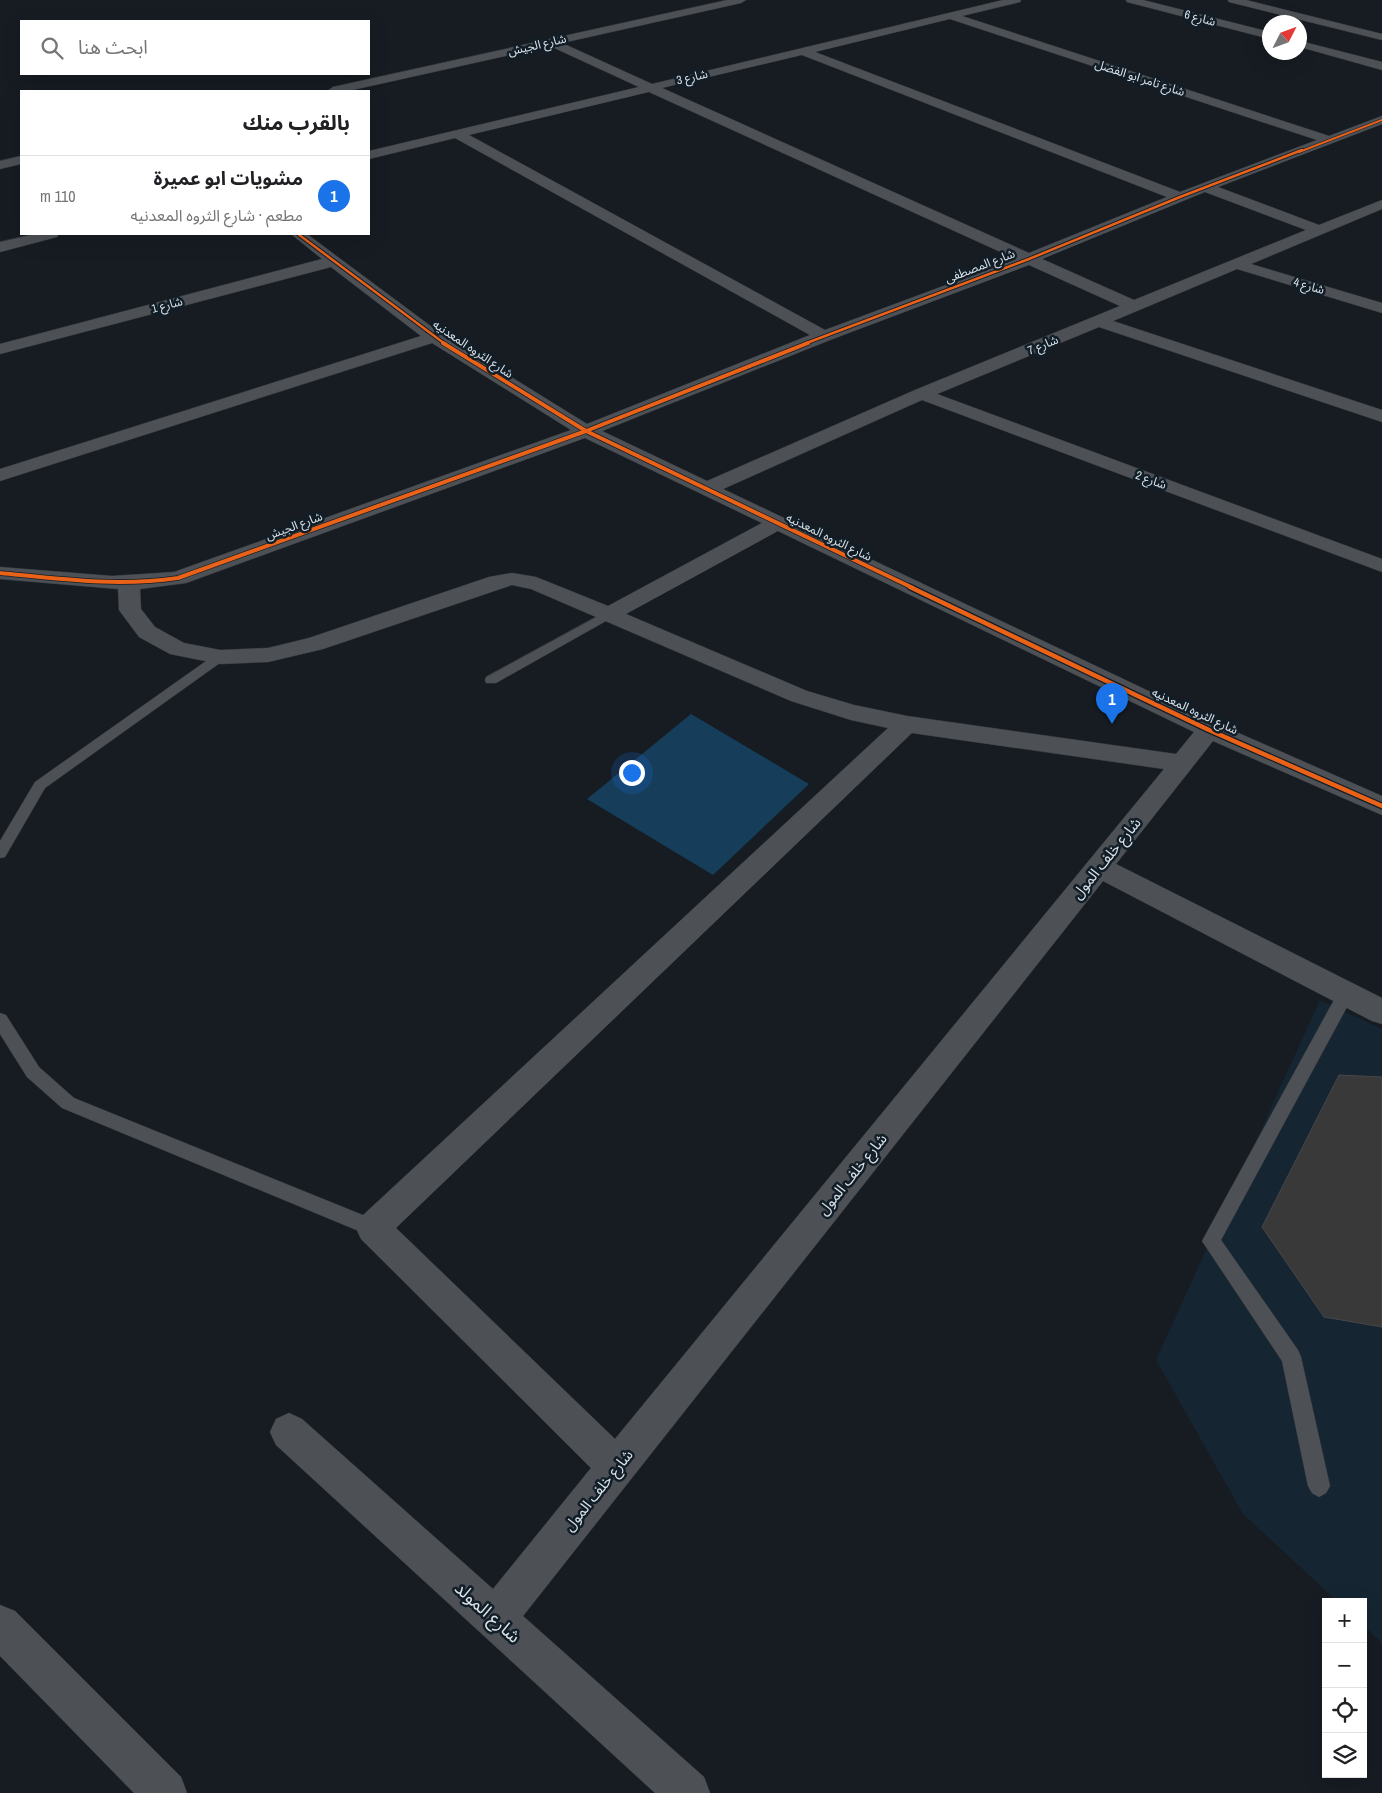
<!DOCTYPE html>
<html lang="ar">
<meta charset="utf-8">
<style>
body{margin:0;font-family:"Archivo Narrow","Noto Sans Arabic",sans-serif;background:#f6f6f6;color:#202124;direction:rtl}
.controls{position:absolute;right:15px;bottom:15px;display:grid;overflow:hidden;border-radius:0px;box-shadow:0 5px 20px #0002}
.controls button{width:45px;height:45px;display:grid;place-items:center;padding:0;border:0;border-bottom:1px solid #e0e0e0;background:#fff;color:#202124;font:25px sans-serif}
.compass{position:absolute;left:1262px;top:15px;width:45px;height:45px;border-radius:50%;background:#fff;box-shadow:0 5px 20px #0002;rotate:48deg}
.you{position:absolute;left:631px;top:772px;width:18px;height:18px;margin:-12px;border:4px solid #fff;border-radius:50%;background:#1a73e8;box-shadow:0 0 0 8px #1a73e833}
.badge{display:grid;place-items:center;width:32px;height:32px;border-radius:50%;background:#1a73e8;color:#fff;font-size:16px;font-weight:700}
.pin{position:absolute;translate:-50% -41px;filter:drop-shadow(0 1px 2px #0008)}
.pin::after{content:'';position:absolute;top:26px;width:18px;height:15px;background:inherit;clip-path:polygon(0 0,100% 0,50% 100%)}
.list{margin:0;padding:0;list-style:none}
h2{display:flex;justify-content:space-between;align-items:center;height:65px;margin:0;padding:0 20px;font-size:21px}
h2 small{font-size:16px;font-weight:400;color:#757577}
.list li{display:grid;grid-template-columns:32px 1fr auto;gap:15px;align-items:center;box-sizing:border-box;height:80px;padding:0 20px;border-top:1px solid #e0e0e0}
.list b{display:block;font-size:19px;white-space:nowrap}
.list p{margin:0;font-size:16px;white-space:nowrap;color:#757577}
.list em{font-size:16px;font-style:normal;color:#757577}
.icon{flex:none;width:28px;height:28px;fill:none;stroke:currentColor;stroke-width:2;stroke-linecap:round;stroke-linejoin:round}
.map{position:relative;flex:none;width:1382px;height:1793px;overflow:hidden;direction:ltr}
.search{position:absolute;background:#fff;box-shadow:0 5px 20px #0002;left:20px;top:20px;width:350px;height:55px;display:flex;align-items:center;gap:12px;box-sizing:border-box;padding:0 18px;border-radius:0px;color:#757577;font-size:19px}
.panel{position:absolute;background:#fff;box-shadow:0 5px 20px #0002;left:20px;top:90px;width:350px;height:145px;border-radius:0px;direction:rtl}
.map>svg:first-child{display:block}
.built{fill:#152532}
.green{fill:#163d5a}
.building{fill:#39393a;stroke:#484749}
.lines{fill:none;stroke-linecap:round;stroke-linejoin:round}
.service-casing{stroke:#32373b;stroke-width:1}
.minor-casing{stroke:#32373b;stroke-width:1}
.tertiary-casing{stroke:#32373b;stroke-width:1}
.service{fill:#4d5156;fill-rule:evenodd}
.minor{fill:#4d5156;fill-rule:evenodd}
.tertiary{fill:#4d5156;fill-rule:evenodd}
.cycleway-far3-casing{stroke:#111d27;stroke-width:3}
.cycleway-far2-casing{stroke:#111d27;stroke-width:4.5}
.cycleway-far1-casing{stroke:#111d27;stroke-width:5.5}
.cycleway-casing{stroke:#111d27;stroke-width:7}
.cycleway-far3{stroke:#ea6118;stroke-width:2}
.cycleway-far2{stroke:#ea6118;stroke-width:2.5}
.cycleway-far1{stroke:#ea6118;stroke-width:4}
.cycleway{stroke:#ea6118;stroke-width:4.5}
.labels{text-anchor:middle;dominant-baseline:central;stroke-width:5;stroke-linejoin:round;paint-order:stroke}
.far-street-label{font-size:12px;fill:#dbe3ea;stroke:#111d27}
.street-label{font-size:15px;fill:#dbe3ea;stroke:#111d27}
.near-street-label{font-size:18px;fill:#dbe3ea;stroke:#111d27}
</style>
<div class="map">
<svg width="1382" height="1793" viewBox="0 0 1382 1793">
<rect width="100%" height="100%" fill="#161c22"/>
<polygon class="built" points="1320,1000 1382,1029 1382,1643 1363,1625 1363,1602 1338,1602 1243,1514 1156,1360"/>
<polygon class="green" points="691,714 809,784 713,875 587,799"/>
<polygon class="building" points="1339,1075 1382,1077 1382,1327 1324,1317 1262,1227"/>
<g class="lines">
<defs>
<g id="service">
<polygon points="609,610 615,614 613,617 496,683 486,683 485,680 486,677"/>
<polygon points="220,653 226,657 224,660 45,788 5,857 0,858 0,841 35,782 216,654"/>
<polygon points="1346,988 1352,989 1354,994 1221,1240 1298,1350 1301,1357 1330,1486 1326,1493 1319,1497 1312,1493 1308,1486 1282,1361 1202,1241 1340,989"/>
<polygon points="0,1013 6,1015 39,1067 74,1098 380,1222 382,1228 380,1234 373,1237 366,1234 62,1108 27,1077 0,1034"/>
</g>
<g id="minor">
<path d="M727,0h19l-5,3 -179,40 90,41 351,-84h18l-1,2 -58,14 367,120 53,-20v8l-164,63 101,38 63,-25v9l-131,55 131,39v10l-145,-44 -124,52 269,89v12l-283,-95 -162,67 445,165v13l-460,-172 -199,89 495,235 164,72v19l-169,-74 -97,123 266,134v26l-10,-3 -269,-140 -580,735 181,161 6,16h-55l-379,-348 -6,-13 6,-13 13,-6 13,6 191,170 98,-121 -230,-229 -5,-11 5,-11 527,-489 -37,-8 -60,-19 -260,-112 -19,-4 -189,64 -55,13 -48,2 -50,-10 -31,-17 -20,-27 -1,-21 -118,-10v-12l112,9 62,-4 397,-142 -139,-87 -432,138v-12l421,-133 -90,-69 -331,87v-10l322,-85 -31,-25h16l133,99 147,91 223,-89 -355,-197 -86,21v-8l270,-64 -89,-41 -202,45h-21l6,-4zM950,19l367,121 -137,52 -365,-140zM802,55l365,142 -138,56 -367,-165zM649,92l367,167 -191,71 -356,-195zM1205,192l101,38 -172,70 -92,-41zM1029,265l91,41 -205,84 -208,91 -105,-50 228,-91zM585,438l177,85 -154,83 -72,-29 -24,-4 -23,4 -180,61 -41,10 -48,2 -36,-7 -29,-16 -14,-18 -1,-20 46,-6zM778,531l416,201 -18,22 -269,-38 -53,-11 -47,-14 -181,-77zM912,733l252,36 -549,670 -219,-211z"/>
<polygon points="1126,0 1143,0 1270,32 1270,39 1127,2"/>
<polygon points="1228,0 1246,0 1382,34 1382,40 1229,2"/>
<polygon points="1300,41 1382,62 1382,70 1300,47"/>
<polygon points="21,156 21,164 0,169 0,161"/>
<polygon points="35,234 59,234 57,237 0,252 0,242"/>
</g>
<polygon id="tertiary" points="0,1605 15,1611 181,1777 187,1793 134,1793 0,1656"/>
</defs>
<use href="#service" class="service-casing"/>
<use href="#minor" class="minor-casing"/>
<use href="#tertiary" class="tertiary-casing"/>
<use href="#service" class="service"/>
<use href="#minor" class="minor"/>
<use href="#tertiary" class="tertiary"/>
<defs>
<polyline id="cycleway-far3" points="1299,152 1382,120"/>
<g id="cycleway-far2">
<polyline points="298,234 445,344"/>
<polyline points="804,344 1029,259 1180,197 1302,150"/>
</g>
<g id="cycleway-far1">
<polyline points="443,343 586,431 913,588"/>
<path d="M0,573c60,6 118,14 178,5l408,-147 222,-88"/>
</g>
<polyline id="cycleway" points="910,587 1209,730 1382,806"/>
</defs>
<use href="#cycleway-far3" class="cycleway-far3-casing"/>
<use href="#cycleway-far2" class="cycleway-far2-casing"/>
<use href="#cycleway-far1" class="cycleway-far1-casing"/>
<use href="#cycleway" class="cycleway-casing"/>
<use href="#cycleway-far3" class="cycleway-far3"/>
<use href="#cycleway-far2" class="cycleway-far2"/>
<use href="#cycleway-far1" class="cycleway-far1"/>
<use href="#cycleway" class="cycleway"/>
</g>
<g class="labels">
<g class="far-street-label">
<text transform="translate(1200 18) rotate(15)">شارع 6</text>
<text transform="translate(537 45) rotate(-13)">شارع الجيش</text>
<text transform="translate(692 77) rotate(-13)">شارع 3</text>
<text transform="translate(1140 78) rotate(18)">شارع تامر ابو الفضل</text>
<text transform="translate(980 266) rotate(-21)">شارع المصطفى</text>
<text transform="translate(1309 286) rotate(16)">شارع 4</text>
<text transform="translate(167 305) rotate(-15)">شارع 1</text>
<text transform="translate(1043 345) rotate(-22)">شارع 7</text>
<text transform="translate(473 349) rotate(34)">شارع الثروه المعدنيه</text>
<text transform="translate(1151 480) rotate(20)">شارع 2</text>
<text transform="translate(294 526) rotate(-20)">شارع الجيش</text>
<text transform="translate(829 537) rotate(26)">شارع الثروه المعدنيه</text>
<text transform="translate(1195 711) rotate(25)">شارع الثروه المعدنيه</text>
</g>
<g class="street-label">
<text transform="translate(1106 858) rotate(-51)">شارع خلف المول</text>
<text transform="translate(852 1174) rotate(-51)">شارع خلف المول</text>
<text transform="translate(598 1490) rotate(-51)">شارع خلف المول</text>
</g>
<g class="near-street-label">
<text transform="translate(488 1612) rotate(42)">شارع المولد</text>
</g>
</g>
</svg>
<div class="controls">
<button>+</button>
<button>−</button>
<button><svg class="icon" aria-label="locate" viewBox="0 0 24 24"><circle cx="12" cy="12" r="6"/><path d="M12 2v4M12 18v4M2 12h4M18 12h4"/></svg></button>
<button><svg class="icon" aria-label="layers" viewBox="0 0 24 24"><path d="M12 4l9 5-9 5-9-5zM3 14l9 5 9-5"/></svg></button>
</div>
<svg class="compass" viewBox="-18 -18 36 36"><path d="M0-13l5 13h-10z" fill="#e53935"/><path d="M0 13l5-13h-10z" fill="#757577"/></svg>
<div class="you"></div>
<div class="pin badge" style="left:1112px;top:724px">1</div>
<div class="search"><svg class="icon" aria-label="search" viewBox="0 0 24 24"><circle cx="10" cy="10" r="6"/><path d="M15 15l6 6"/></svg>ابحث هنا</div>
<section class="panel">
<h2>بالقرب منك<small></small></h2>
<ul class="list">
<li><span class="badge">1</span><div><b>مشويات ابو عميرة</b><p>مطعم · شارع الثروه المعدنيه</p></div><em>110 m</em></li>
</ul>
</section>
</div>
